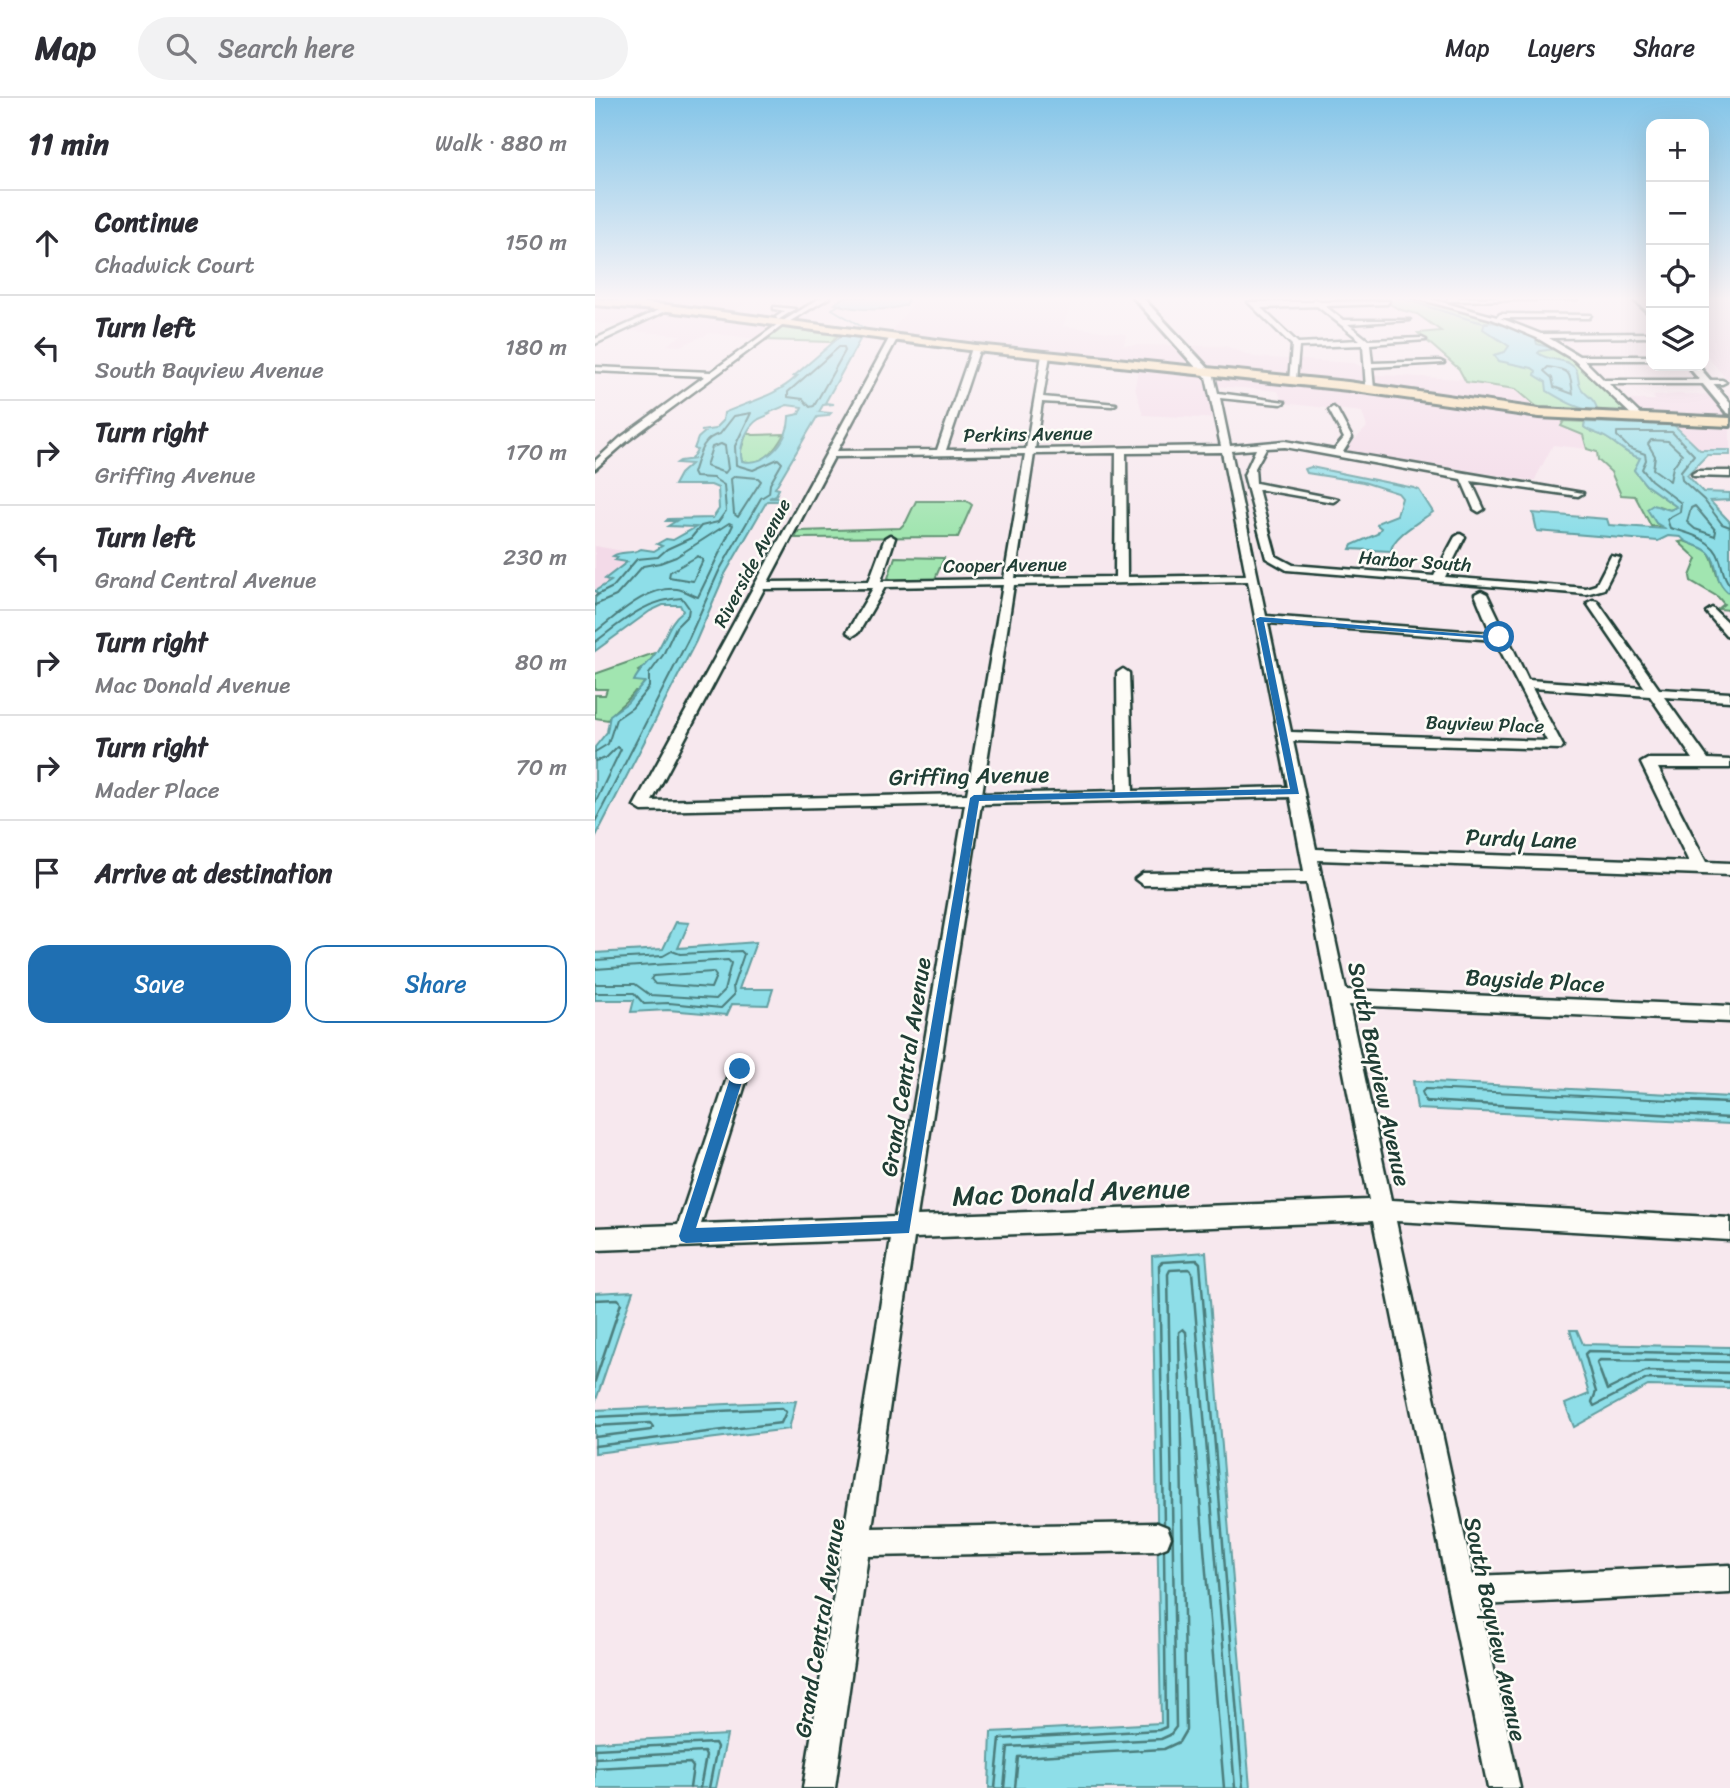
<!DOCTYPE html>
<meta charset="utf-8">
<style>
body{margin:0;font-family:Sriracha,sans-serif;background:#f2f2f3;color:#2b2b33}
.controls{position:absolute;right:21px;top:21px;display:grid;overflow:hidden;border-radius:14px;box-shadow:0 7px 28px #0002}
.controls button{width:63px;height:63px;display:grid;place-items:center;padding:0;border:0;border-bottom:2px solid #e1e1e2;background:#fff;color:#2b2b33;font:35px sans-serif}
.stop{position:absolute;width:21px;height:21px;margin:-16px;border:5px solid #1f6fb2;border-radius:50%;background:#fff}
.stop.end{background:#1f6fb2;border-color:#fff;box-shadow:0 2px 7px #0008}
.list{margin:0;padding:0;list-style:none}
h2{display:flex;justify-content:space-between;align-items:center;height:91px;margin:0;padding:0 28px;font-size:30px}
h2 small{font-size:23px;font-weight:400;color:#7c7c81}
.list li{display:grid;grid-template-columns:46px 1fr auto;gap:21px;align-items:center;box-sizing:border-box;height:105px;padding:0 28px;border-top:2px solid #e1e1e2}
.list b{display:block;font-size:26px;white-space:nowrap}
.list p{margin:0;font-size:23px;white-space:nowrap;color:#7c7c81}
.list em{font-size:23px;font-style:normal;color:#7c7c81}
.actions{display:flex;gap:14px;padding:21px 28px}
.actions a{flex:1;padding:16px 0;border:2px solid #1f6fb2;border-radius:21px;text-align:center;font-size:24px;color:#1f6fb2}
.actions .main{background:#1f6fb2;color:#fff}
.icon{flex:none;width:38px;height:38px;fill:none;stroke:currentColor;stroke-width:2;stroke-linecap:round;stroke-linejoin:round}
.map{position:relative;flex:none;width:1135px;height:1690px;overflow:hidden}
header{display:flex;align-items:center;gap:42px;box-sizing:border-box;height:98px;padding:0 35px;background:#fff;border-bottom:2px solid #e1e1e2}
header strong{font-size:33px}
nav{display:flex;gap:38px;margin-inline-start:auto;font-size:24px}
.search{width:490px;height:63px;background:#f2f2f3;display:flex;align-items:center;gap:18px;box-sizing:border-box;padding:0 24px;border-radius:38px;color:#7c7c81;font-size:26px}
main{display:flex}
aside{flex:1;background:#fff}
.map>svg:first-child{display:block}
.built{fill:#f3dae8}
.green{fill:#a1e5b0;stroke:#609172;stroke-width:2}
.water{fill:#8edee8;stroke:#629ea0;stroke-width:2;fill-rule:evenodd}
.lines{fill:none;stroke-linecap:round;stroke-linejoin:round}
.shore-far1{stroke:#4b7d7c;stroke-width:2}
.shore{stroke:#4b7d7c;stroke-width:2.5}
.stream{stroke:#629ea0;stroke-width:2}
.street-casing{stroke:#1f3d34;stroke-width:5}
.secondary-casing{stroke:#1f3d34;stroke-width:6}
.primary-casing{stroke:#1f3d34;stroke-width:6}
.street{fill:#fdfcf7;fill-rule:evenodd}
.secondary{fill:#fdfcf7;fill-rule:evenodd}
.primary{fill:#f9deab;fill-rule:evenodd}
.route{fill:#1f6fb2}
.labels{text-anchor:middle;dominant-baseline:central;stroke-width:5;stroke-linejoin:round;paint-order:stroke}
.far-street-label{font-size:19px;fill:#1f3d34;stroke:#fdfcf7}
.street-label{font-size:23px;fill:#1f3d34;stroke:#fdfcf7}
.near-street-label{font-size:28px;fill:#1f3d34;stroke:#fdfcf7}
</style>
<header>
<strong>Map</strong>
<div class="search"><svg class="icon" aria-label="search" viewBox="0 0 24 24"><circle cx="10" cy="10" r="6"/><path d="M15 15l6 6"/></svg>Search here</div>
<nav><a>Map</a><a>Layers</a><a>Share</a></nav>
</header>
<main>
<aside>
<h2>11 min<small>Walk · 880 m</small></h2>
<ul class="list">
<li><svg class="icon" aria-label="ahead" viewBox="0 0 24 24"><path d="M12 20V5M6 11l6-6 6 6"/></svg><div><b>Continue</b><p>Chadwick Court</p></div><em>150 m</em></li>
<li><svg class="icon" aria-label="left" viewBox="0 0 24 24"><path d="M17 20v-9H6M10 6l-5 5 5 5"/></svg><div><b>Turn left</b><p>South Bayview Avenue</p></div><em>180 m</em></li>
<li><svg class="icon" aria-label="right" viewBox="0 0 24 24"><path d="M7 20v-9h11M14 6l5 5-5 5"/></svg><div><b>Turn right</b><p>Griffing Avenue</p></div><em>170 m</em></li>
<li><svg class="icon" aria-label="left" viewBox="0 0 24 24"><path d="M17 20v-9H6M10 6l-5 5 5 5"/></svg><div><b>Turn left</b><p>Grand Central Avenue</p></div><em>230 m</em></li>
<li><svg class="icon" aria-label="right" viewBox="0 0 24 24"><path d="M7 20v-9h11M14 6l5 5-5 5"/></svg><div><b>Turn right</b><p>Mac Donald Avenue</p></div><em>80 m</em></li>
<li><svg class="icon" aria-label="right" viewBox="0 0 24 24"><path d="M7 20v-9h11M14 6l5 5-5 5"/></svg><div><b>Turn right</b><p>Mader Place</p></div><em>70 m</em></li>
<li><svg class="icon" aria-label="arrive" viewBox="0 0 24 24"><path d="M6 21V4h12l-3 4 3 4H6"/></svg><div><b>Arrive at destination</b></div></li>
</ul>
<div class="actions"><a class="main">Save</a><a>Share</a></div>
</aside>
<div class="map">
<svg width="1135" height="1690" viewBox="0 0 1135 1690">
<rect width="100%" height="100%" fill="#f7e8ee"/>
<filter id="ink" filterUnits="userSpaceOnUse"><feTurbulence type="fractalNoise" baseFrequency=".0143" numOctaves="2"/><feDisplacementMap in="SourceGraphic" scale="14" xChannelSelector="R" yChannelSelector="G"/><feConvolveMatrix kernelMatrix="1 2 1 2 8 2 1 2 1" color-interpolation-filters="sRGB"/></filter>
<g filter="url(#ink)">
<g class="built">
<polygon points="0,199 164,199 131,216 190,228 171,242 115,235 85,248 72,247 86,237 23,232 32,228 0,225"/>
<polygon points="323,199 479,199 468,228 531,236 529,247 631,248 659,259 759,265 783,277 869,281 876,285 921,291 948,314 1036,318 1021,302 1060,302 1058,298 1082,296 1135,297 1135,352 1105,352 1079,327 970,323 966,328 988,337 992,351 958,347 939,383 750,352 772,329 767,314 688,305 683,293 620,288 627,321 548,317 540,289 544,265 294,237"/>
<polygon points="1109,199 1135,199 1135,286 1109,254"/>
<polygon points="0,448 39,455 23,454 24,459 32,464 17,482 0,493"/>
</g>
<g class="green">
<polygon points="781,199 816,199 899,220 924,230 981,260 1037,319 948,314 921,291 871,284 864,271 823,235 846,233 822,216 806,212"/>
<polygon points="190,228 246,235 236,244 171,242"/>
<path d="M969,323l21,1 -1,5c6,5 14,6 21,10 14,8 20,17 36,21l-7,12 12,15 31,22 -7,3 -11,-4 -3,17 7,4 -12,-1 -16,-30 -14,-1 -10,-23 -13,-12 -1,-8 -10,-3 -4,-14 -22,-9z"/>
<path d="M152,334l6,3 31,-1c-9,17 -21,32 -42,27l-2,-8z"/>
<polygon points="321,403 372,403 377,407 363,439 200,440 204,433 305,430 311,424"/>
<path d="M1089,443c7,3 16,5 22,9 12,9 5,30 24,44v16l-12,-1 6,-5 -6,-7 -27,-16 -1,-5 7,-17 -18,-17z"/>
<polygon points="300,459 349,460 340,481 297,482 293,480"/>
<path d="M62,554l-11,14 -8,5 7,10 -6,10h-4c-7,11 -23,19 -27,29l-13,-2v-23h10l2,-6h-12v-15z"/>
</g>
<g class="water">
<path d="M248,199h66l-3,8c-21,7 -51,5 -71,-1z"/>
<path d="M890,224l14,1 36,14 2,7 18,5 -15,2 -2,2c10,8 23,5 32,11 12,7 5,14 11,24 5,8 15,11 16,22 -17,1 -35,-10 -50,-19l-1,-9 -11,-7 1,-4 -4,-3 -33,-7 -5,-6 11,-3 4,-6 -26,-17z"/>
<path d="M248,236l19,2 -37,67 9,1 -11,1 -4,7 12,1 -3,3 -11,1 -42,71 4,1 -3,6 -7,3h15l-1,3h-16l-42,73 -29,67 -101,197v-91l12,-15 3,-17 17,-12 18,-21 -11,-1c5,-12 14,-16 21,-27 11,-15 13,-32 28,-43l-3,-6h-17l-13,6 -55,40v-53l3,-3 -3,-4 16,-10 -6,-2 22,-17 -12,-2 3,-3 -5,-1c9,-6 18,-1 28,-7l13,2 8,-5 -5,-2 9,-5 7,1 23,-13 -28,-1 8,-5h-10l2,-2 45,-1 6,-9 -1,-21 -7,-3h-37l6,-11 11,-10 -14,-1 3,-2 15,-2h-4l6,-9 -3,-1 4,-11 8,-7h-5l14,-2 8,-8 1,-8c24,-11 53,-17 73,-37h-3zM192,307l15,2 -3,7 -10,2c1,23 -22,51 -47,45 -4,-13 5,-35 17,-42 4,-2 8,-3 11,-5l-2,-1z"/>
<path d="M990,324l89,3 26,25h30v5h-23l-20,20 16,17 27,1v7l-20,1 20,21v72c-18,-14 -9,-25 -20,-40 -7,-9 -22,-8 -29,-17l-13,-1 -10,5 -121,-10 -4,-18 74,6 2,6 57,4 -10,-6 -9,-14 6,-4 17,5 7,-3 -31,-22 -12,-15 6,-12c-15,-4 -21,-13 -35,-21 -7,-4 -15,-5 -21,-10z"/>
<path d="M716,369l103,21 5,2 14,22c-11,8 -41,24 -42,39l-41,-2 2,-4 25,-11 4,-6 -4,-3 2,-3 18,-7 5,-17 -4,-5 -35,-11 -56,-9 -2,-4z"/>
<polygon points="81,824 94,825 83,850 161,844 144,891 178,891 173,907 137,906 132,917 73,912 36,914 39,902 0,902 0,855 68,851"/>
<polygon points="818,983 1135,999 1135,1026 822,1011"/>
<polygon points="611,1154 655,1690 394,1690 396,1634 566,1625 557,1158"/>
<polygon points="38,1193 0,1305 0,1195"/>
<polygon points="975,1232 982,1232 988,1246 1135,1249 1135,1290 1053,1288 979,1329 970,1306 994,1296"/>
<polygon points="201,1303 194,1331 0,1355 0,1312"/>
<polygon points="132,1637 121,1690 0,1690 0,1644"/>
</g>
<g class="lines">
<g class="shore-far1">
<polygon points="244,249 249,249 250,253 219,308 215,309 208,301 193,299 193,294"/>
<path d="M953,269c23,3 22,5 25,27l-19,-7 -2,-9 -8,-7z"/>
<polygon points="1056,342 1073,343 1087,356 1078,369 1075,383 1058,371 1060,358 1053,346"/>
<polygon points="126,346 130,348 133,371 130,375 111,368 117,349"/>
<polygon points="140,378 163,380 166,383 143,419 139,416 136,381"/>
<polygon points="1100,408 1121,433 1120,438 1100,431 1092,424 1096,410"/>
<path d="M1135,429l-8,-3 -18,-24 -22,-20 -1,-9 13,-16 -22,-23h-55v4l12,12 16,6 1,6 -4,9 9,11 30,23 -1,9 -13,7 3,9c18,5 44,11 50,32 3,9 3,17 10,25"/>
<polygon points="103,458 108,462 98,483 74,479 75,474"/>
<path d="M0,498l18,-9 24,-28 21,-2 9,-8 24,-11 10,-12 17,-4 8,-11 -2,-26 -11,-7 -18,-1 -2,-4c6,-17 8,-35 27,-39l14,-18 17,-3 -16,33 1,19 17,5 25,-11 4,4 -12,21 -1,9 -8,5 -42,73 -30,67 -94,184"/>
<path d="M0,507l21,-9 27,-30 17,-3 16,-6 53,-34 4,2 -35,72c-7,-2 -13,-7 -21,-8 -31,-3 -59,26 -82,43"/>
<path d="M0,544c27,-20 51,-43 87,-44l7,10 -1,7 -12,12 -13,28 -14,19v13l-17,21 -16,11 -8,25 -13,8"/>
<polyline points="0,663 11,660 22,649 26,651 0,705"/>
<polyline points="0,862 68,858 77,853 85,856 146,853 149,856 138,888 139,897 126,910 74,905 49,906 39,895 0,895"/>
<polyline points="0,871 133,862 136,865 129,893 121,901 55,897 40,886 0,886"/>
<polygon points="118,874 121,878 116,890 60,886 56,881 58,878"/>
<polyline points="838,1004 831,1004 827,994 830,991 1121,1004"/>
</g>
<g class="shore">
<polyline points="830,1003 1135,1020"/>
<polyline points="1083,1003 1135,1005"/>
<polyline points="0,1202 23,1201 26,1205 0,1283"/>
<polyline points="1135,1256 993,1253 990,1256 1001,1294 997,1304 999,1308 1052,1281 1135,1284"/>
<polyline points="1135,1264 1005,1262 1002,1265 1012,1292 1051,1273 1135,1275"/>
<polyline points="0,1319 187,1310 191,1314 186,1325 0,1348"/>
<polyline points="0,1328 55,1325 58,1329 56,1332 0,1339"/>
<polyline points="569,1426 564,1167 567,1164 602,1162 605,1165 648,1690"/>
<polyline points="0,1651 120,1645 122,1649 114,1690"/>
<polyline points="0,1660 109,1654 111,1658 105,1690"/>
<polyline points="0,1670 95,1665 98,1669 95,1690"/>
<polyline points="400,1690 405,1641 564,1632 571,1629 569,1452"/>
<polyline points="409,1690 413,1649 566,1641 575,1637 581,1629 573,1176 575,1172 594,1171 597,1174 640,1690"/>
<polyline points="420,1690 423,1659 569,1651 584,1644 591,1632 584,1234 588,1231 591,1234 629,1690"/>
</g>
<g class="stream">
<path d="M800,199c32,8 61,20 93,27"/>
<polyline points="246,206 237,211 269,230 266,232"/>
</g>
<defs>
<g id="street">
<polygon points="227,199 235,199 187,228 31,344 0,371 0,363 25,340 110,278 0,273 0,269 116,274 183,226"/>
<polygon points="816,199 828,199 902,219 905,216 996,217 994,220 905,220 946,236 1056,235 1056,239 954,240 984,258 1056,258 1056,262 989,262 1009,282 1127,282 1131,284 1127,286 1014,286 1050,321 1043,323 979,262 942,240 897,221"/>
<polygon points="854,200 980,199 982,201 852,203"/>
<path d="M720,201l5,3 69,-1 -2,3 -62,2 18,14h67l-62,4 20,16 54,-2 4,2 -56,4 2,19 68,-2 4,2 -72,4 2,22 -4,2 -4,-2 -3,-44 -64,2 -3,33 -7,2 3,-37 -44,-43h65zM722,208l43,34 -62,3 -37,-35z"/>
<polygon points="73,208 75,211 0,246 0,241"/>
<polygon points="179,209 200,211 183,222 181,219 190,213 179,211"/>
<path d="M296,237l7,2 -61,114 100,-1 35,-102 4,-2 4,2 -34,102 80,-1 16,-94 4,-2 4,2 -7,42 73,7 -4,2 -70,-4 -7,47 186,-3 -15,-69 -5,-6 7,-2 6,7 4,17 67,9 -4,2 -61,-6 10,48 55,-5 49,9 10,-12 -15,-28 4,-3 4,3 15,28 -9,14 240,41 -5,3 -107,-15 13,28 -5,3 -5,-3 -13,-30 -176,-32 -19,1 -11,20 1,15 82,16 -5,3 -75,-13 18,67 17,9 141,11 21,-39 5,-3 5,3 -20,40 141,11 10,-3 15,-29 9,2 -16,31 -18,5 -299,-24 -21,-12 -22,-83 12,-26 -25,2 35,165 225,17 -16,-39 6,-3 6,3 41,86 117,8 -58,-85 6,-3 4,1 62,88 71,4v8l-66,-4 44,62 22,1v8h-72l48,94 24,1v12l-412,-15 28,130 384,16v16l-381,-17 42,195 339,18v22l-334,-19 77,355 257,-11v28l-250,12 40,183h-32l-115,-567 -459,17 -42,290 285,-5 10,4 4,10 -4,10 -10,4 -289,5 -33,232h-32l88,-549 -296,11v-22l83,-3 52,-156 3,-6 7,-2 7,2 3,6 -49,155 194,-7 70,-413 -323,7 -8,-5zM627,354l24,123 -119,2 -1,-124zM521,355l-1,124 -100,1 19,-124zM430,356l-21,125 -123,2 14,-43 -5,-3 -5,3 -16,43 -101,1 66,-125zM653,483l40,206 -155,4 -4,-118 -6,-4 -6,4 1,118 -136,3 32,-209zM408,487l-36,209 -315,7 112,-212 109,-1 -26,44 6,4 6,-4 26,-45zM673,525l227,17 52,101 -256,-9zM937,590l118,8 43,63h-45l-7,4 48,99 -373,-13 -23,-108 268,8 2,-3zM695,699l14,74 -161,2 -8,6 8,6 164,-2 62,317 -452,16 64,-412z"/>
<polygon points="1102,373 1135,373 1135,379 1099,378 1097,376"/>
<polygon points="1117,510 1135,527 1135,538 1131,537 1111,514"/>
</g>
<g id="secondary">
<polygon points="538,199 547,199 614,271 614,275 606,275"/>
<polygon points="1036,199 1047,199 1053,203 1056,217"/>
<polygon points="1093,268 1103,268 1135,305 1135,316 1131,314"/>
</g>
<polygon id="primary" points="0,201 73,207 381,247 753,284 944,311 1135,320 1135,328 944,319 753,292 381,253 73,213 0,207"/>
</defs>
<use href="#street" class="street-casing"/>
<use href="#secondary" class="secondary-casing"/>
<use href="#primary" class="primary-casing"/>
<use href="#street" class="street"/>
<use href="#secondary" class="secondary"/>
<use href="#primary" class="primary"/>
</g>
</g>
<linearGradient id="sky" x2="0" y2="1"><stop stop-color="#84c5e8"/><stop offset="0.46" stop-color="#fbf5f7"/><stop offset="1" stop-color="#fbf5f7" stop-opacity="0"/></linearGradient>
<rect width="1135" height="436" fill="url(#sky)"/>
<polygon class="route" points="665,519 908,539 904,541 669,524 704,696 384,703 314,1135 91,1145 86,1143 84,1138 138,971 145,966 151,971 101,1130 303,1123 375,700 379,697 695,691 661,521"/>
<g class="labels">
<g class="far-street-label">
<text transform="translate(433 336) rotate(-1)">Perkins Avenue</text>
<text transform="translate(820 463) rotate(4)">Harbor South</text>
<text transform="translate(157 465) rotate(-62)">Riverside Avenue</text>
<text transform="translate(410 467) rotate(-1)">Cooper Avenue</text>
<text transform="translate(890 626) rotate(2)">Bayview Place</text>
</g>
<g class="street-label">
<text transform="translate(374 678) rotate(-1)">Griffing Avenue</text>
<text transform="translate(926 741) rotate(2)">Purdy Lane</text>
<text transform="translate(940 883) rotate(3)">Bayside Place</text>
<text transform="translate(311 969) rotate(-81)">Grand Central Avenue</text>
<text transform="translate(784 976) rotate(78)">South Bayview Avenue</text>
<text transform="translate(225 1530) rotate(-81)">Grand Central Avenue</text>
<text transform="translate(900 1531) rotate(78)">South Bayview Avenue</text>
</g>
<g class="near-street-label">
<text transform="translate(476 1094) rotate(-2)">Mac Donald Avenue</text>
</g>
</g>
</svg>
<div class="controls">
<button>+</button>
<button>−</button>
<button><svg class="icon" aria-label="locate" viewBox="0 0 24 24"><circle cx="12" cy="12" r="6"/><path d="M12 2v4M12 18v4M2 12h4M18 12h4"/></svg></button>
<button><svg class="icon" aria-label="layers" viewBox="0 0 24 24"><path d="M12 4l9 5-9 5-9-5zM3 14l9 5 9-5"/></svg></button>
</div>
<div class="stop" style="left:904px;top:539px"></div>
<div class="stop end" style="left:145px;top:971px"></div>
</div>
</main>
